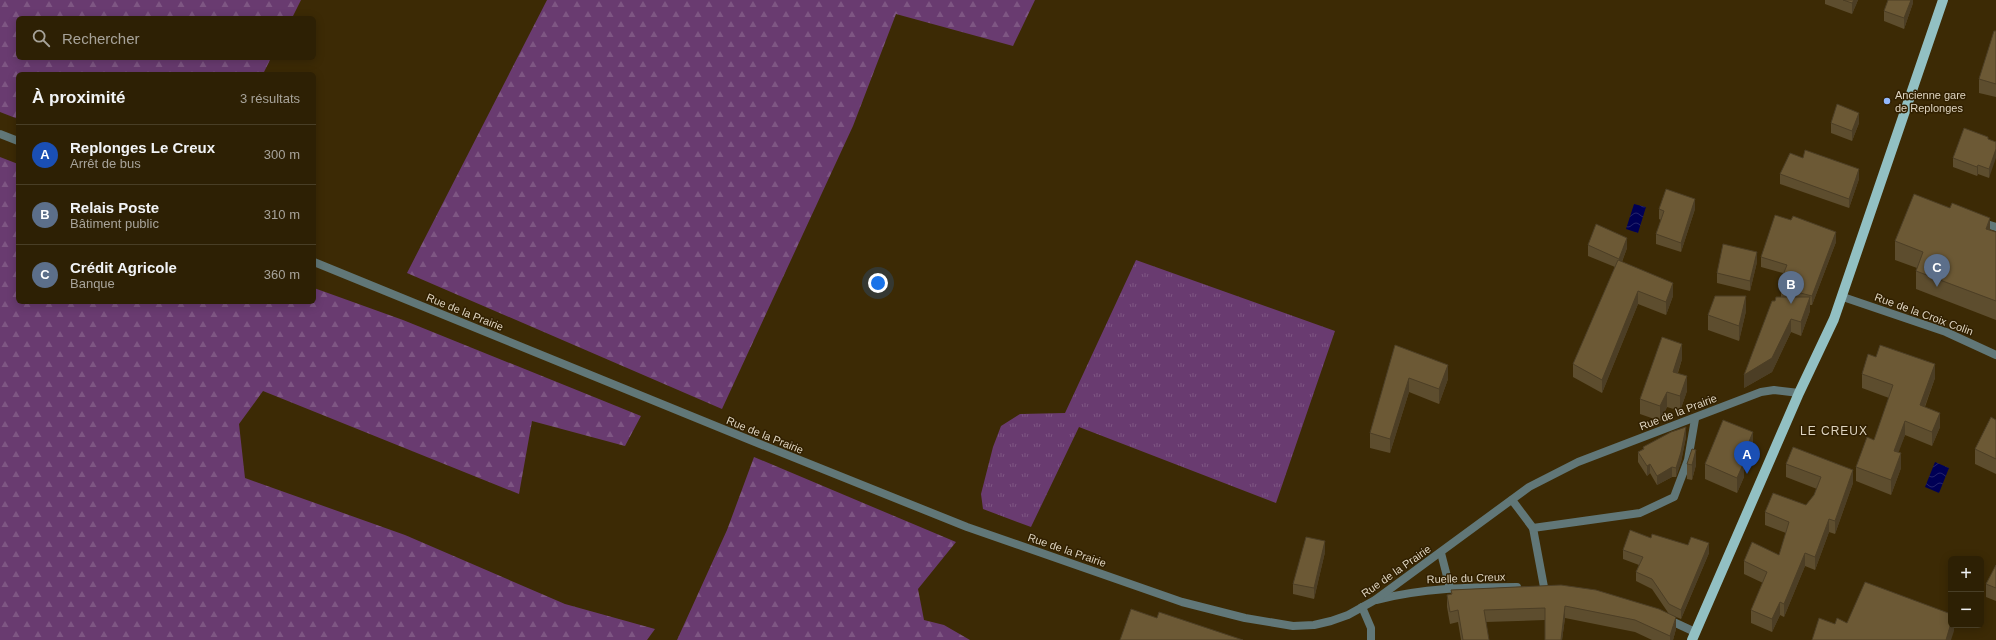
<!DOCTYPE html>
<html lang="fr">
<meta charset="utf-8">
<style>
body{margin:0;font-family:Arial,sans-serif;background:#392d13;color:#f1f3f6}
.controls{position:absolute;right:12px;bottom:12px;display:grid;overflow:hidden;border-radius:6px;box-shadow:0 2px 10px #0003}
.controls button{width:36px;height:36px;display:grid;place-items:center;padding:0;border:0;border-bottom:1px solid #483e26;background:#2d2004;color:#f1f3f6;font:20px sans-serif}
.you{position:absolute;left:878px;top:283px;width:14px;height:14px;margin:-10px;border:3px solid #fff;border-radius:50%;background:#1a73e8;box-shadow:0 0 0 6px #1a73e833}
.badge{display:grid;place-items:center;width:26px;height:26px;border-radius:50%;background:#db2777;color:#fff;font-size:13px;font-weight:700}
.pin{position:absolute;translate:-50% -33px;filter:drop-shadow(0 1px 2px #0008)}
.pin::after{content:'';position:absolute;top:21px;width:14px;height:12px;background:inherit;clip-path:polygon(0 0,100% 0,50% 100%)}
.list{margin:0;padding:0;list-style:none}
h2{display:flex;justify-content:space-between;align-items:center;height:52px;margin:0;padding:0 16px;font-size:17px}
h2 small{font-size:13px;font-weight:400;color:#a7a39a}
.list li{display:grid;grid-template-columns:26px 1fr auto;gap:12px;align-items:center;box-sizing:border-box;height:60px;padding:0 16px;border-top:1px solid #483e26}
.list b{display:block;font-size:15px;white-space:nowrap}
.list p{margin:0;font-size:13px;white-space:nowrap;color:#a7a39a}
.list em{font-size:13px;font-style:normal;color:#a7a39a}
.icon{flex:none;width:22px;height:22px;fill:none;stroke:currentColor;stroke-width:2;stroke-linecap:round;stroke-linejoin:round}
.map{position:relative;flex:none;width:1996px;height:640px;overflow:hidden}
.search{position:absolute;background:#2d2004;box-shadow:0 2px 10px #0003;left:16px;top:16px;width:300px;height:44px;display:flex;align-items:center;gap:10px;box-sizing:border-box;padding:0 14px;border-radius:6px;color:#a7a39a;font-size:15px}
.panel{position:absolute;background:#2d2004;box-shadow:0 2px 10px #0003;left:16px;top:72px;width:300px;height:232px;border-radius:6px}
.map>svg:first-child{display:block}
.grass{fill:url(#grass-tufts)}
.forest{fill:url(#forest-firs)}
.water{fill:url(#water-waves)}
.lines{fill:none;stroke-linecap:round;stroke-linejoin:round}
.service{stroke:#617778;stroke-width:8}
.minor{stroke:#617778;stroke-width:8}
.tertiary{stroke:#617778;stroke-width:8}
.primary{stroke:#92c0c3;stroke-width:10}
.wall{fill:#5d4d2e}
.shaded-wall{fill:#4c3e25}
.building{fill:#6c5935;stroke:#4c3e25}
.poi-dot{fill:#92b7fd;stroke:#312000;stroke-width:1.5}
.labels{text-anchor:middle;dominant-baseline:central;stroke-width:3;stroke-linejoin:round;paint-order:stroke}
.poi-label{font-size:11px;fill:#ded4c0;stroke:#312000;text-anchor:start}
.street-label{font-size:11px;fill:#ded4c0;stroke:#312000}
.neighbourhood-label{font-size:12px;letter-spacing:1px;fill:#ded4c0;stroke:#312000}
</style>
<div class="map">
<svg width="1996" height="640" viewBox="0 0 1996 640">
<defs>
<pattern id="grass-tufts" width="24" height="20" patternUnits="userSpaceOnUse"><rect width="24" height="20" fill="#693b70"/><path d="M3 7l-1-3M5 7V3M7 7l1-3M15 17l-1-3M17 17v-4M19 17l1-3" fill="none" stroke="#7e5683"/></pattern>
<pattern id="forest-firs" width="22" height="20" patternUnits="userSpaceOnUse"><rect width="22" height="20" fill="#693b70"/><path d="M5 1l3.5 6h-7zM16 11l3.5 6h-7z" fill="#7e5683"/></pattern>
<pattern id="water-waves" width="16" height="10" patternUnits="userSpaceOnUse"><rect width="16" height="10" fill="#005"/><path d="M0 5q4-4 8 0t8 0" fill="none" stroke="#25246c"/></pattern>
</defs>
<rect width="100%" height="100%" fill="#3c2a05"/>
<polygon class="grass" points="1136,260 1335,331 1276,503 1079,427 1031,527 983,509 981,494 993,447 1001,426 1020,414 1065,413"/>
<g class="forest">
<polygon points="0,0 301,0 292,18 18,18 18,58 271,58 263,74 18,74 18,119 0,112"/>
<polygon points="547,0 1035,0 1013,46 896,14 853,126 722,409 407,273"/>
<polygon points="0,157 18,164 18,302 314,302 314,288 403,320 641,416 625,446 532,421 519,494 263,391 239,424 245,478 405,535 565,604 655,629 647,640 0,640"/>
<polygon points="754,457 956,542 918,589 924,620 944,625 970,640 677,640 727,530"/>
</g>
<g class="water">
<polygon points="1634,204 1646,207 1638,233 1626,229"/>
<polygon points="1935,462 1949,468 1939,493 1925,487"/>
</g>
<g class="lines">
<g class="service">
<polyline points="1980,222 1996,227"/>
<polyline points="1512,500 1533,528 1544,587"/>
<polyline points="1533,528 1640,513 1674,497 1688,460 1695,419"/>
<polyline points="1362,607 1371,628 1371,640"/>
</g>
<g class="minor">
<polyline points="1441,553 1450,588"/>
<path d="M1376,600c47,-12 93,-13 141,-13"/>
<polyline points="1667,619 1695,632"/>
</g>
<g class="tertiary">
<polyline points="0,134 18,141"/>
<polyline points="314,262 750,440 967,527 1182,602 1245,618 1293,626 1314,625 1331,621 1348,615 1375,600 1529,487 1578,462 1761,392 1774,390 1799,393"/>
<polyline points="1843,297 1946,332 1996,355"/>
</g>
<polyline class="primary" points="1692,640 1799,393 1834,319 1943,0"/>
</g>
<g class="wall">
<polygon points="1825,0 1858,0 1852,14 1825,4"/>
<polygon points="1913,0 1913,3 1904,29 1884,21 1884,11"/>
<polygon points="1996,31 1996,97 1979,93 1979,79"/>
<polygon points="1831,123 1859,123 1852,141 1831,133"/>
<polygon points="1988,139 1996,142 1989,178 1978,174 1977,176 1953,167 1953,158"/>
<polygon points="1803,158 1859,179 1849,208 1780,184 1780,174"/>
<polygon points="1659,209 1695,209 1681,252 1656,244 1656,234 1661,220 1659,219"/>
<polygon points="1990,230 1996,232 1996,320 1916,289 1916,271 1917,268 1895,260 1895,241"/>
<polygon points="1836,242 1812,305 1810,305 1810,311 1801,336 1791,332 1772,372 1744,388 1775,301 1781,297 1781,288 1783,283 1783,273 1761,267 1761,257"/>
<polygon points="1588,245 1627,248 1622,262 1673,296 1666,315 1638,304 1602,393 1573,377 1573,364 1615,267 1588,256"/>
<polygon points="1757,262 1750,291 1717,283 1717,273"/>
<polygon points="1746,311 1739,341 1708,330 1708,315"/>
<polygon points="1395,345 1448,379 1439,404 1409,392 1390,453 1370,448 1370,433"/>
<polygon points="1682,359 1678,373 1687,391 1680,411 1667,407 1660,421 1640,414 1640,399"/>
<polygon points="1862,374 1935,378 1925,407 1940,427 1932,446 1905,435 1898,452 1901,468 1891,495 1856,481 1856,467 1874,440 1889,398 1862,388"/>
<polygon points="1996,420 1996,474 1975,464 1975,449"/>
<polygon points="1686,437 1681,462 1676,477 1672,477 1657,485 1650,473 1647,476 1638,462 1638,452 1643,449 1643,447"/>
<polygon points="1753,447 1744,469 1744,477 1737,493 1705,479 1705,464"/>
<polygon points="1687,464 1696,465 1692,480 1687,479"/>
<polygon points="1786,464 1853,483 1835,534 1829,532 1815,570 1805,566 1784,617 1780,615 1772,632 1751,623 1751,610 1763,583 1744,574 1744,561 1779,555 1786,533 1765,525 1765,512 1806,505 1814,495 1817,489 1786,477"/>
<polygon points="1651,538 1709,553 1681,619 1669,614 1652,589 1636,581 1636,572 1639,565 1623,559 1623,550"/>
<polygon points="1325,552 1314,599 1293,594 1293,584"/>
<polygon points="1996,565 1996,601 1986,597 1986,584"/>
<polygon points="1561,585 1676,629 1673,640 1652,640 1635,632 1565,618 1562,640 1545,640 1545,620 1486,622 1489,640 1461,640 1458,622 1450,624 1447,607 1447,595 1451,595 1451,590"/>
</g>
<g class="shaded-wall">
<polygon points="1854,0 1858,0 1852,14 1852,3"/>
<polygon points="1911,0 1913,0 1913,3 1904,29 1904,18"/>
<polygon points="1859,113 1859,123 1852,141 1852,131"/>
<polygon points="1996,149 1996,158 1989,178 1989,169"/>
<polygon points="1978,165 1978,174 1977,176 1977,167"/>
<polygon points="1859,169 1859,179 1849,208 1849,199"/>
<polygon points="1695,199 1695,209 1681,252 1681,243"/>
<polygon points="1990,218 1990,236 1986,229"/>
<polygon points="1836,232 1836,242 1812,305 1812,296"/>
<polygon points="1627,238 1627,248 1619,269 1619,259"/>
<polygon points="1757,252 1757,262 1750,291 1750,281"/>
<polygon points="1673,283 1673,296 1666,315 1666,302"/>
<polygon points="1638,291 1638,304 1602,393 1602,380"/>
<polygon points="1746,296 1746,311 1739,341 1739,326"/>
<polygon points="1810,297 1810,311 1801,336 1801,322"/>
<polygon points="1791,319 1791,332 1772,372 1744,388 1744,375"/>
<polygon points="1682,344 1682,359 1673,387 1673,372"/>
<polygon points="1935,364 1935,378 1920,419 1920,405"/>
<polygon points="1448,365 1448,379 1439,404 1439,389"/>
<polygon points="1687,376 1687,391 1680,411 1680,396"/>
<polygon points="1409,378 1409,392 1390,453 1390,439"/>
<polygon points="1667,392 1667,407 1660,421 1660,406"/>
<polygon points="1940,413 1940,427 1932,446 1932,432"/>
<polygon points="1905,421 1905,435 1894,465 1894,451"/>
<polygon points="1686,427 1686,437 1681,462 1676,477 1676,468"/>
<polygon points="1753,432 1753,447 1744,469 1744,477 1737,493 1737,478 1741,461"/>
<polygon points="1696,450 1696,465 1692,480 1692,465"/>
<polygon points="1901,453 1901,468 1891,495 1891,480"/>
<polygon points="1650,464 1650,473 1647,476 1647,466"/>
<polygon points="1672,467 1672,477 1657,485 1657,476"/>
<polygon points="1853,470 1853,483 1835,534 1835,521"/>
<polygon points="1829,519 1829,532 1815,570 1815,557"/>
<polygon points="1325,541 1325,552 1314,599 1314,588"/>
<polygon points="1709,543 1709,553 1681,619 1681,610"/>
<polygon points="1805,553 1805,566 1784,617 1784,604"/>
<polygon points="1780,602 1780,615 1772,632 1772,619"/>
<polygon points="1565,606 1565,618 1562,640 1561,640"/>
<polygon points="1676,617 1676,629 1673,640 1670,640 1670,636"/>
<polygon points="1951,623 1951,625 1954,625 1954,631 1951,640 1946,640"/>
</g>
<g class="building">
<polygon points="1843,0 1854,0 1852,3"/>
<polygon points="1888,0 1911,0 1904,18 1884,11"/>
<polygon points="1994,31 1996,31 1996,84 1979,79"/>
<polygon points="1837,104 1859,113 1852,131 1831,123"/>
<polygon points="1964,128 1988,137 1988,139 1996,142 1996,149 1989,169 1978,165 1977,167 1953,158"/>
<polygon points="1805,150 1859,169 1849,199 1780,174 1790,153 1803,158"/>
<polygon points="1666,189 1695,199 1681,243 1656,234 1664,211 1659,209"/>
<polygon points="1914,194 1950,208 1952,203 1990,218 1986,229 1996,232 1996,301 1916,271 1923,252 1895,241"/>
<polygon points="1775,215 1791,220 1793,216 1836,232 1812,296 1781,288 1786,276 1783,275 1787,265 1761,257"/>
<polygon points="1596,224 1627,238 1619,259 1588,245"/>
<polygon points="1723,244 1757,252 1750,281 1717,273"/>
<polygon points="1618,260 1673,283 1666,302 1638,291 1602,380 1573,364"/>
<polygon points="1715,296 1746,296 1739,326 1708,315"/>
<polygon points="1776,297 1810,297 1801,322 1791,319 1772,358 1744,375 1772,301 1775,301"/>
<polygon points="1662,337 1682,344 1673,372 1687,376 1680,396 1667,392 1660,406 1640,399"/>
<polygon points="1395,345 1448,365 1439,389 1409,378 1390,439 1370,433"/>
<polygon points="1880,345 1935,364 1920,405 1940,413 1932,432 1905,421 1894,451 1901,453 1891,480 1856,467 1867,437 1874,440 1893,385 1862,374 1868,354 1876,357"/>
<polygon points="1991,417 1996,420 1996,459 1975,449"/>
<polygon points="1723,420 1753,432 1741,461 1744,462 1737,478 1705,464"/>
<polygon points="1686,427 1681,452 1676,468 1672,467 1657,476 1650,464 1647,466 1638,452 1644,449 1643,447 1671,432"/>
<polygon points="1793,447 1853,470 1835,521 1829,519 1815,557 1805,553 1784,604 1780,602 1772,619 1751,610 1767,572 1744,561 1752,542 1779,555 1789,522 1765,512 1773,493 1806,505 1814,495 1821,477 1786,464"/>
<polygon points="1692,449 1696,450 1692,465 1687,464"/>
<polygon points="1630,530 1651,538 1652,534 1688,545 1691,537 1709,543 1681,610 1669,604 1652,579 1636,572 1643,557 1623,550"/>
<polygon points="1306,537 1325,541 1314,588 1293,584"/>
<polygon points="1996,565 1996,588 1986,584"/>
<polygon points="1865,582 1951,614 1951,623 1946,640 1812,640 1819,618 1835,624 1837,618 1847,623"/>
<polygon points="1561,585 1596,590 1659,609 1676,617 1670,636 1635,620 1565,606 1561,640 1545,640 1545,608 1484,610 1489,640 1463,640 1458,610 1450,612 1447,595 1452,594 1451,590"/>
<polygon points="1131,609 1157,618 1159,612 1243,640 1120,640"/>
</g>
<circle class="poi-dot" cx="1887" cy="101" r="4"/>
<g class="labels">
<g class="poi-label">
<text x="1895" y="95">Ancienne gare<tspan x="1895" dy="13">de Replonges</tspan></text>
</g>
<g class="street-label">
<text transform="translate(465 312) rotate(22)">Rue de la Prairie</text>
<text transform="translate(1924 314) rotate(20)">Rue de la Croix Colin</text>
<text transform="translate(1678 412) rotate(-21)">Rue de la Prairie</text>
<text transform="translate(765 435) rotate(22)">Rue de la Prairie</text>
<text transform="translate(1067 550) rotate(19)">Rue de la Prairie</text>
<text transform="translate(1396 571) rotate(-35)">Rue de la Prairie</text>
<text transform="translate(1466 578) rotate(-2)">Ruelle du Creux</text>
</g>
<g class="neighbourhood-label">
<text x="1834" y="431">LE CREUX</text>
</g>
</g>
</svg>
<div class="controls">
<button>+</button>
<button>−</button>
</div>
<div class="you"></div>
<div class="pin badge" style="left:1747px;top:474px;background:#1a4fb4">A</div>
<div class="pin badge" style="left:1791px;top:304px;background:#5c6f8a">B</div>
<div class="pin badge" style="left:1937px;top:287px;background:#5c6f8a">C</div>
<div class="search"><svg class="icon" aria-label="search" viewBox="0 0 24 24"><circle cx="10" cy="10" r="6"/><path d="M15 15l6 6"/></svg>Rechercher</div>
<section class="panel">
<h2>À proximité<small>3 résultats</small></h2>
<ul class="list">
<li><span class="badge" style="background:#1a4fb4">A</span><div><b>Replonges Le Creux</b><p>Arrêt de bus</p></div><em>300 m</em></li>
<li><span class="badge" style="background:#5c6f8a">B</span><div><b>Relais Poste</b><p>Bâtiment public</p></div><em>310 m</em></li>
<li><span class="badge" style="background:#5c6f8a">C</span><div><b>Crédit Agricole</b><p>Banque</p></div><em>360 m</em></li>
</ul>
</section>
</div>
